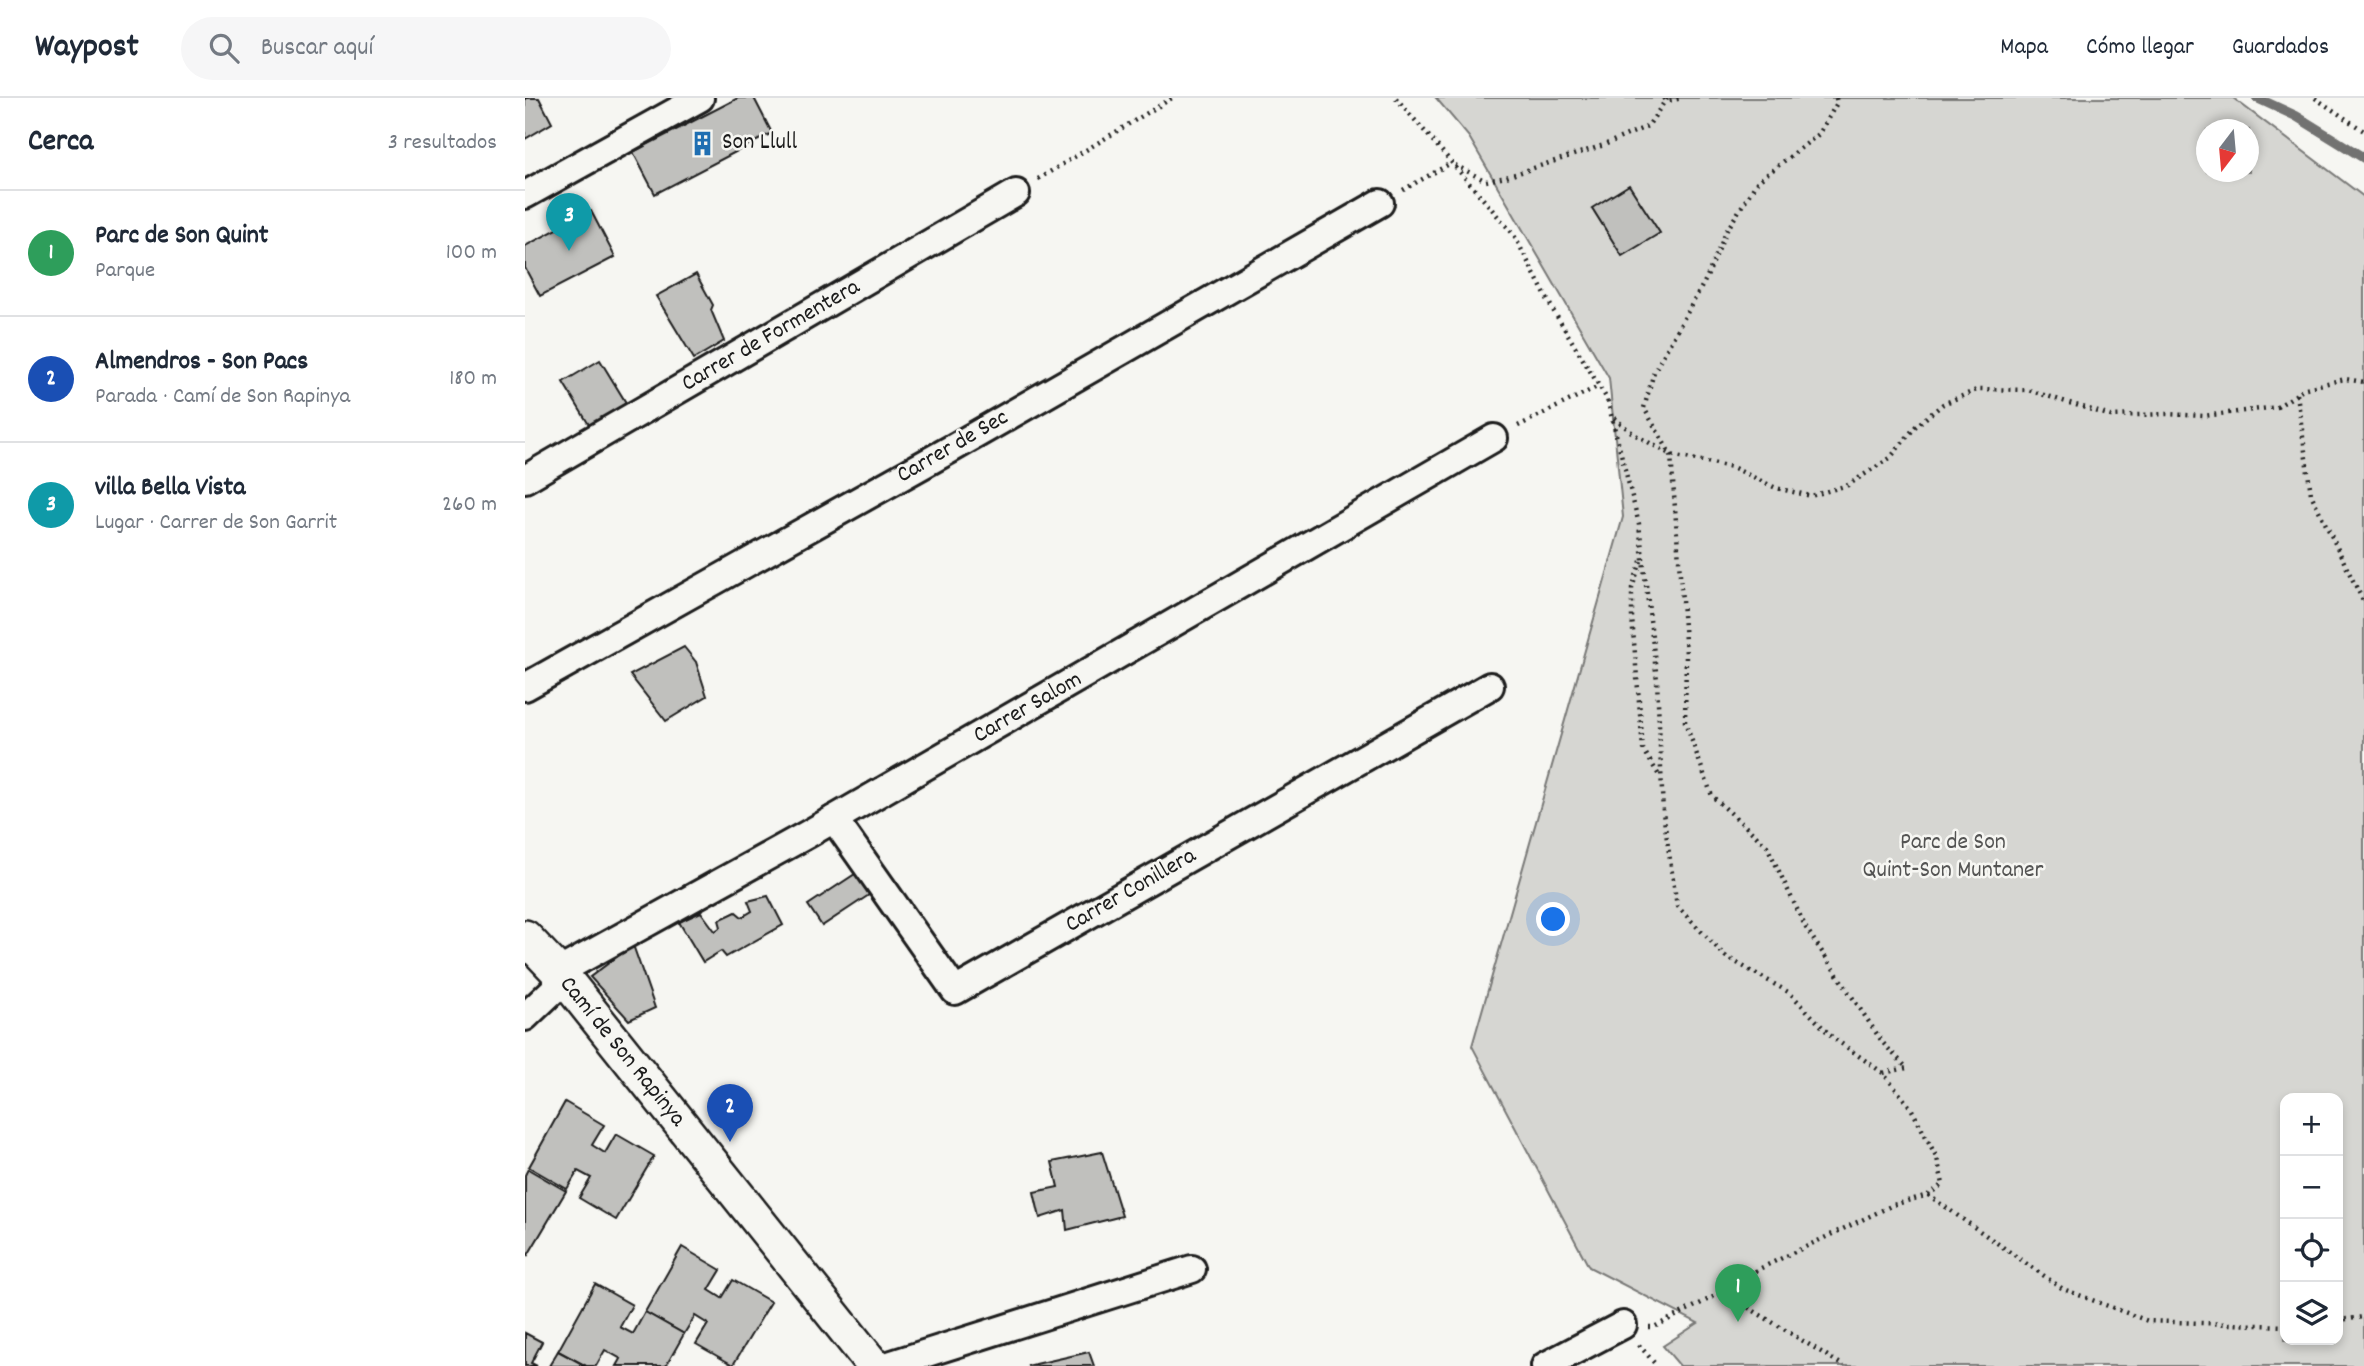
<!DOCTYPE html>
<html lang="es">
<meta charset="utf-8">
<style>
body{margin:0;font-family:Dekko,sans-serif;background:#f6f6f7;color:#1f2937}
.controls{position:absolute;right:21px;bottom:21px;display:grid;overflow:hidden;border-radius:14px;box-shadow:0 4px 10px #0003}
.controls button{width:63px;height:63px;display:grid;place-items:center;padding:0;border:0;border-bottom:2px solid #e0e1e3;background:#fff;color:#1f2937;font:35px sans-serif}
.compass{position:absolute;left:1671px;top:21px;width:63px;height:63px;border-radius:50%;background:#fff;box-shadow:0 4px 10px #0003;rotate:196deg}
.you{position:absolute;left:1029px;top:822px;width:24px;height:24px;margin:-18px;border:5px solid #fff;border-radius:50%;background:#1a73e8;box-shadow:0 0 0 10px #1a73e833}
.badge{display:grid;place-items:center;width:46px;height:46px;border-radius:50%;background:#1f6fb2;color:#fff;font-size:23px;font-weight:700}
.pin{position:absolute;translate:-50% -58px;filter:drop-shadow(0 2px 4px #0008)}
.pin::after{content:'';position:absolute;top:37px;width:24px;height:21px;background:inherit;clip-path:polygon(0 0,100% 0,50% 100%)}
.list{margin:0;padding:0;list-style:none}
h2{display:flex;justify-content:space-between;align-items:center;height:91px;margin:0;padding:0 28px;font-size:30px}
h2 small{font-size:23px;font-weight:400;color:#747a83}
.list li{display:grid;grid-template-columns:46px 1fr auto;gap:21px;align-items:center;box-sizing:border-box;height:126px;padding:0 28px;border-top:2px solid #e0e1e3}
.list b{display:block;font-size:26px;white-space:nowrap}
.list p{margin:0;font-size:23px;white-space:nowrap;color:#747a83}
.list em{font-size:23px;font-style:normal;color:#747a83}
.icon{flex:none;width:38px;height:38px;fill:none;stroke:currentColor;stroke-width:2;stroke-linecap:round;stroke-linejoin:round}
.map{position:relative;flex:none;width:1839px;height:1268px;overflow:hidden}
header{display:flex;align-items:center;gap:42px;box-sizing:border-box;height:98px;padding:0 35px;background:#fff;border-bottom:2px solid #e0e1e3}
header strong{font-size:33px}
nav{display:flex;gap:38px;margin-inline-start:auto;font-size:24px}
.search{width:490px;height:63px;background:#f6f6f7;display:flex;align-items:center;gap:18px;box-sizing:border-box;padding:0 24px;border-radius:38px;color:#747a83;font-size:26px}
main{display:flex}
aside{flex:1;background:#fff}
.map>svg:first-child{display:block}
.green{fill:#d6d6d2;stroke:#797977;stroke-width:2;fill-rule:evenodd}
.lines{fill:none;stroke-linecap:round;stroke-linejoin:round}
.stream{stroke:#727271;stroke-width:10}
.building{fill:#c0c0bd;stroke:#1c1c1c;stroke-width:2}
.minor-casing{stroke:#1c1c1c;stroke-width:32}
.tertiary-casing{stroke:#1c1c1c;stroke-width:38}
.path{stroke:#1c1c1c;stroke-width:4.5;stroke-dasharray:2 5;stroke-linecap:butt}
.minor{stroke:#f6f6f2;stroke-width:26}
.tertiary{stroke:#f6f6f2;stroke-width:33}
.labels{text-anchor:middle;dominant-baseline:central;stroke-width:5;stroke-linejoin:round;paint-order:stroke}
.poi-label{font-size:24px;fill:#1c1c1c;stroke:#f6f6f2;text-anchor:start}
.street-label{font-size:24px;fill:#1c1c1c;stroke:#f6f6f2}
.park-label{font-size:24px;fill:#545453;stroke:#f6f6f2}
</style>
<header>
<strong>Waypost</strong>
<div class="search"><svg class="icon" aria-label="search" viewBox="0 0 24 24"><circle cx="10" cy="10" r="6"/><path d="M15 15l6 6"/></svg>Buscar aquí</div>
<nav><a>Mapa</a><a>Cómo llegar</a><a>Guardados</a></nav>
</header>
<main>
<aside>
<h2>Cerca<small>3 resultados</small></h2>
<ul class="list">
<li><span class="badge" style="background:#2e9e5b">1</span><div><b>Parc de Son Quint</b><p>Parque</p></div><em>100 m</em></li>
<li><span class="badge" style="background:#1a4fb4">2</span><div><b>Almendros - Son Pacs</b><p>Parada · Camí de Son Rapinya</p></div><em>180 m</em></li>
<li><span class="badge" style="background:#0f9aa8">3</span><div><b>villa Bella Vista</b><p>Lugar · Carrer de Son Garrit</p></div><em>260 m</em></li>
</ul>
</aside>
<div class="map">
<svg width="1839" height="1268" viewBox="0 0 1839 1268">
<rect width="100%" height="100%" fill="#f6f6f2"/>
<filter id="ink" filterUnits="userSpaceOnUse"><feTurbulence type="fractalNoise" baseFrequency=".0143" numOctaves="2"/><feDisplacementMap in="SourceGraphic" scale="14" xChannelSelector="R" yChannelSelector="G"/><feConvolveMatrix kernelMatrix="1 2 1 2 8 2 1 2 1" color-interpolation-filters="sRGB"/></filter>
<g filter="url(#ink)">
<path class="green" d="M911,0h797l131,99v1169h-684l-17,-20 35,-23 -109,-56 -117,-221 151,-529 -14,-139 -140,-241zM1682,32h42v42h-42zM1760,1000h53v242h-53z"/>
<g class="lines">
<polyline class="stream" points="1732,0 1771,18 1839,60"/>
</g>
<g class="building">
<polygon points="0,0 14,0 27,25 0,41"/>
<polygon points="213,0 229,0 247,35 130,96 108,54"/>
<polygon points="1104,87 1135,135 1097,158 1067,110"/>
<polygon points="66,113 90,159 15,198 0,170 0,148"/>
<polygon points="171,176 188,207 186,212 199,243 169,261 131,198"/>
<polygon points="75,262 103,308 66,330 38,284"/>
<polygon points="159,549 171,564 182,598 141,623 105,577"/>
<polygon points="333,774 344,797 297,828 283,807"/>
<polygon points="243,798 258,827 201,859 196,853 178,864 154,824 176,814 190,833 196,829 194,822 211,814 217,819 227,813 223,803"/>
<polygon points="108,847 130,910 104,922 65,879"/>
<polygon points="40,1004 79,1027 67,1047 80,1055 91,1036 129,1058 91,1122 54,1100 66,1080 53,1073 42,1091 4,1069"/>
<polygon points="577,1054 597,1118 542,1132 540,1112 515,1120 509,1094 533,1089 527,1064"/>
<polygon points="3,1071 41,1093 3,1157 0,1155 0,1077"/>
<polygon points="157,1149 196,1172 184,1192 197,1200 208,1182 246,1204 208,1267 171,1246 183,1226 170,1218 159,1236 120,1214"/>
<polygon points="70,1186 107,1207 95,1229 108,1236 120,1214 159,1236 141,1268 92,1268 96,1261 80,1252 71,1268 61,1268 33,1253"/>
<polygon points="0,1235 17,1244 6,1265 12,1268 0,1268"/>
<polygon points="33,1253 61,1268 24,1268"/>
<polygon points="564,1254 569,1268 502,1268"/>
</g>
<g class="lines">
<defs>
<g id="minor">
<polyline points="0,97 175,0"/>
<polyline points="0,381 491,95"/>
<polyline points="0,589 426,351 855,105"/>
<polyline points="309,721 430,893 965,588"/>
<polyline points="33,874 283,736 969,340"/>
<polyline points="0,919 40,881"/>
<polyline points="361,1268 667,1171"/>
<polyline points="1020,1268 1098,1227"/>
</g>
<polyline id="tertiary" points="0,839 40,881 349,1268"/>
</defs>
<use href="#minor" class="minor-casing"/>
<use href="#tertiary" class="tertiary-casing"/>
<g class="path">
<polyline points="871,0 989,137 1028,212 1082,301 1114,426 1132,582 1138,715 1152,808 1200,858 1265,895 1307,939 1358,975 1386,1010 1412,1060 1418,1086 1403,1097 1368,1107 1234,1171 1198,1194"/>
<polyline points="1139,0 1142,3 1158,0"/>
<polyline points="1311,0 1312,5 1294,36 1232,84 1202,132 1181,181 1129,274 1119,310 1146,357 1161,556 1160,624 1187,698 1242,748 1281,830 1358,945 1382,970 1358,975"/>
<polyline points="1790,0 1839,33"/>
<polyline points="930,67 961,83 981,79 1079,47 1123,28 1142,0"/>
<polyline points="513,81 647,0"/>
<polyline points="878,92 926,65"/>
<polyline points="1772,296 1786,396 1839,505"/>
<polyline points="1089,320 1109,336 1146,357 1207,369 1251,390 1286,398 1323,387 1365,360 1391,328 1418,306 1454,291 1503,292 1586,318 1642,316 1679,318 1752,309 1781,290 1820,281 1839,284"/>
<polyline points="993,328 1074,288"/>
<polyline points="1116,463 1107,490 1107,520 1118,651 1135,679"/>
<polyline points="1403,1097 1538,1191 1623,1223 1760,1228"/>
<polyline points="1813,1222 1839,1219"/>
<polyline points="1124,1229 1129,1229 1198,1194 1319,1268"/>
<polyline points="1114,1247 1132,1268"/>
</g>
<use href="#minor" class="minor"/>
<use href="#tertiary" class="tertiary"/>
</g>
</g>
<defs>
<symbol id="building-bare" viewBox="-9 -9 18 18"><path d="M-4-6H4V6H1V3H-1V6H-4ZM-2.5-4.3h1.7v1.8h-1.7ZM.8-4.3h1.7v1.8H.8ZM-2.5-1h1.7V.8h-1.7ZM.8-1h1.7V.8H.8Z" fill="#1f6fb2" stroke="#f6f6f2" stroke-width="2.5" paint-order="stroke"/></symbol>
</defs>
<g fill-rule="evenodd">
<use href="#building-bare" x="160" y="28" width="35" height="35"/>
</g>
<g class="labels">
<g class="poi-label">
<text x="197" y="45">Son Llull</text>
</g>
<g class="street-label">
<text transform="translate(246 238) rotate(-30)">Carrer de Formentera</text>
<text transform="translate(428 349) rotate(-30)">Carrer de Sec</text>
<text transform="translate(503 610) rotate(-30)">Carrer Salom</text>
<text transform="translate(606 793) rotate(-30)">Carrer Conillera</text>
<text transform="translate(97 954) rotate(51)">Camí de Son Rapinya</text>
</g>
<g class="park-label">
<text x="1428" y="745">Parc de Son<tspan x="1428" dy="28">Quint-Son Muntaner</tspan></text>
</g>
</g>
</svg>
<div class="controls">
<button>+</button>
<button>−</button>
<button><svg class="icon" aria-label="locate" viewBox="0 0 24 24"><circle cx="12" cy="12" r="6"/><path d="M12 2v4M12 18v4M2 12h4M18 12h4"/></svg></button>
<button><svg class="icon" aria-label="layers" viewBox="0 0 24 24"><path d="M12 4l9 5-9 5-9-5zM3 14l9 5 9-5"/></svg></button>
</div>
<svg class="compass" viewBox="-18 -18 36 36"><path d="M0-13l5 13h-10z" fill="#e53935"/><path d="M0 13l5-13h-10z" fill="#747a83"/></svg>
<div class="you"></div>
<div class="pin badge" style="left:1213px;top:1224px;background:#2e9e5b">1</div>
<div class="pin badge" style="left:205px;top:1044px;background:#1a4fb4">2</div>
<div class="pin badge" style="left:44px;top:153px;background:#0f9aa8">3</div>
</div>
</main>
